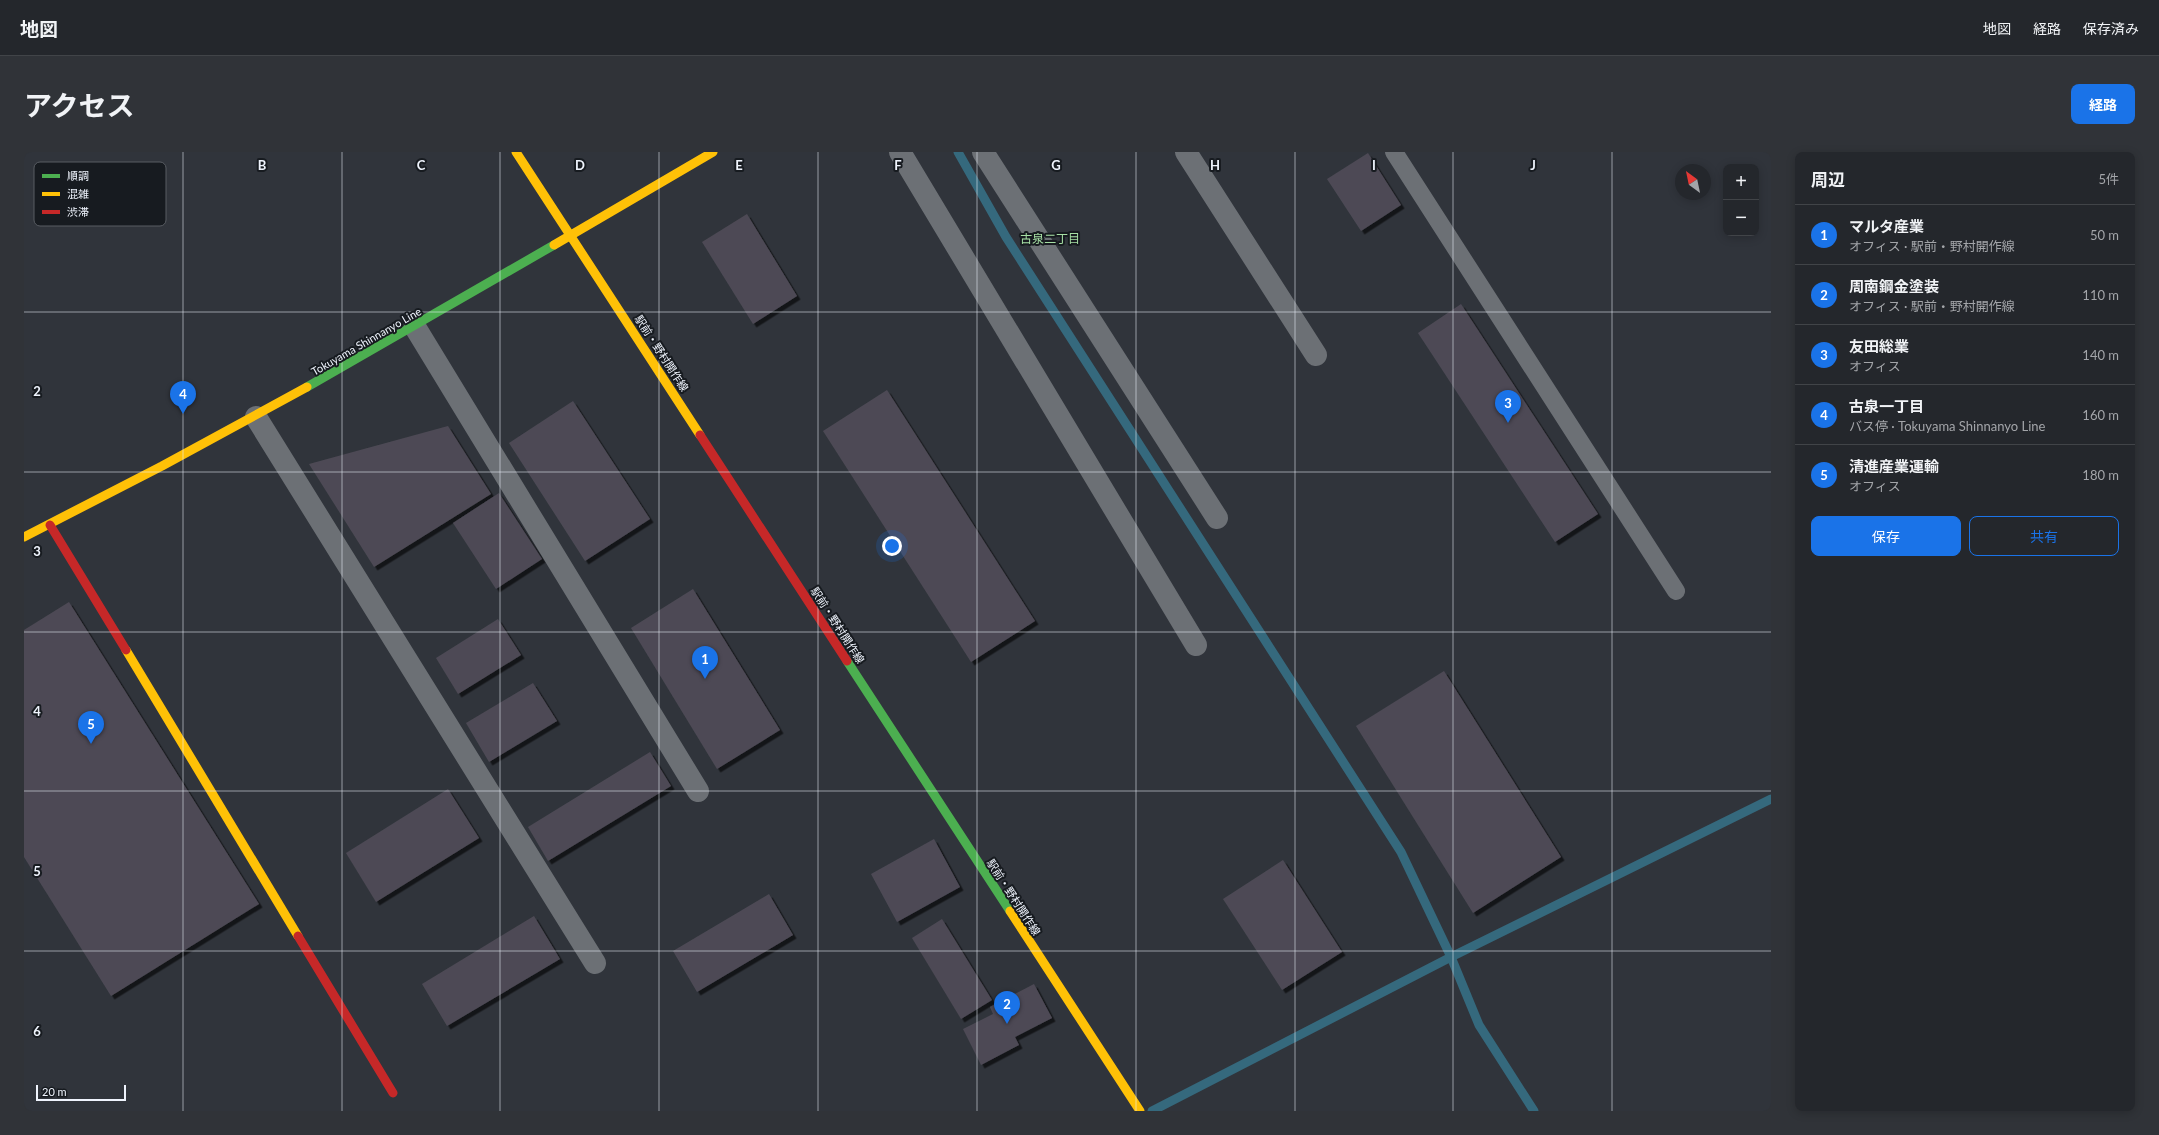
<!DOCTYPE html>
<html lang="ja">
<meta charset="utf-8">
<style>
body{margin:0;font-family:Lato,"Noto Sans JP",sans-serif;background:#303338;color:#f1f3f6}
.controls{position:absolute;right:12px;top:12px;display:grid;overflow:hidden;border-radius:8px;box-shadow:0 2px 10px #0003}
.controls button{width:36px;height:36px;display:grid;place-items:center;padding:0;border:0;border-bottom:1px solid #414448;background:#24272c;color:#f1f3f6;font:20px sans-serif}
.compass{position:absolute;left:1651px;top:12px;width:36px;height:36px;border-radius:50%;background:#24272c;box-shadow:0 2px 10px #0003;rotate:327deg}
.scale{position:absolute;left:12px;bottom:10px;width:90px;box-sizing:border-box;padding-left:4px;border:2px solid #eff4fd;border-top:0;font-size:11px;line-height:14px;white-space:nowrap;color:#eff4fd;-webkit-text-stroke:3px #171b20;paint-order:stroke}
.you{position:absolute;left:868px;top:394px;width:14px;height:14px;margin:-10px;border:3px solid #fff;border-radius:50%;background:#1a73e8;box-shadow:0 0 0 6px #1a73e833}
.badge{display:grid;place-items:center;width:26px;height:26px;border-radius:50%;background:#1a73e8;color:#fff;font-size:13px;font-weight:700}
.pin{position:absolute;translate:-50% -33px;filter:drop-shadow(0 1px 2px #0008)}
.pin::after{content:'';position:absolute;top:21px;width:14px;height:12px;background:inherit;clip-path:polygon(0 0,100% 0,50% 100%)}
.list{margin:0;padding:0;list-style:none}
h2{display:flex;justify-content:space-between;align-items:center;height:52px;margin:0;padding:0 16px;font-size:17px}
h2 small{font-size:13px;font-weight:400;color:#a3a5a9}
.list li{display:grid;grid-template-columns:26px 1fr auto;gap:12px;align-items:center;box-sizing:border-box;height:60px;padding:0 16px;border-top:1px solid #414448}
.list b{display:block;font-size:15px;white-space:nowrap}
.list p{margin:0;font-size:13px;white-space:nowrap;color:#a3a5a9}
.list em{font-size:13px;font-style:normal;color:#a3a5a9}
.actions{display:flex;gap:8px;padding:12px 16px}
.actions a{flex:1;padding:9px 0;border:1px solid #1a73e8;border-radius:8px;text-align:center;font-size:14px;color:#1a73e8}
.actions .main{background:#1a73e8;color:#fff}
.map{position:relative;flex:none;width:1747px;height:959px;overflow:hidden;border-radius:8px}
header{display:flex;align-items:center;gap:24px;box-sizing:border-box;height:56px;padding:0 20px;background:#24272c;border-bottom:1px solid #414448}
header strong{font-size:19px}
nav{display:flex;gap:22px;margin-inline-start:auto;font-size:14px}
.intro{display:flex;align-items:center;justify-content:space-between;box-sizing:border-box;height:96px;padding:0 24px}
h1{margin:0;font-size:28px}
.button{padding:10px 18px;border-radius:8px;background:#1a73e8;color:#fff;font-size:14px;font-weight:700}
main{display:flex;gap:24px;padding:0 24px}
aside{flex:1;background:#24272c;border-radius:8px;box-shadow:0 2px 10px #0003}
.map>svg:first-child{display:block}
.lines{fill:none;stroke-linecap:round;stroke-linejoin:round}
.stream{stroke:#35697d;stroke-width:9}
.building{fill:#4d4a55;filter:url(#shadow)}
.lane{stroke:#6c7075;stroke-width:18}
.street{stroke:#6c7075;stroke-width:22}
.fast{stroke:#4caf50;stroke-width:9}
.slow{stroke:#ffc107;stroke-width:9}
.jam{stroke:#c62828;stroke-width:9}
.grid{fill:none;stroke:#eff4fd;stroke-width:1;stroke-opacity:0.55}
.labels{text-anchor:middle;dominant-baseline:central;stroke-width:4;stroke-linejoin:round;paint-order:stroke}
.street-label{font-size:11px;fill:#eff4fd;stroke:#171b20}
.neighbourhood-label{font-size:12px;fill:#a6dfa4;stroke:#171b20}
.key{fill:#171b20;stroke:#585c62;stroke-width:1}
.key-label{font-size:11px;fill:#eff4fd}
.grid-label{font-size:13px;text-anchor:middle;font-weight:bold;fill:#eff4fd;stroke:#171b20;stroke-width:4;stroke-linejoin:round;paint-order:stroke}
</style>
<header>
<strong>地図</strong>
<nav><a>地図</a><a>経路</a><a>保存済み</a></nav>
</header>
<div class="intro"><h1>アクセス</h1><a class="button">経路</a></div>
<main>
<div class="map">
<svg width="1747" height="959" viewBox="0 0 1747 959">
<defs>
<filter id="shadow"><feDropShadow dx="3.5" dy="3.5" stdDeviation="0" flood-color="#0009"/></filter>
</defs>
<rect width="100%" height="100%" fill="#30343b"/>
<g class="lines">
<g class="stream">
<polyline points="934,0 982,85 1377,700 1427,805 1455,873 1510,959"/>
<polyline points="1128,959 1427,805 1747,647"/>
</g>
</g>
<g class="building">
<polygon points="1344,1 1377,53 1337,79 1303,27"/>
<polygon points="723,62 773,144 729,172 678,90"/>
<polygon points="1437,152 1574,362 1531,390 1394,181"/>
<polygon points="863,238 1011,469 947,510 799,279"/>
<polygon points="549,249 626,367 561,409 485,291"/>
<polygon points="424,274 467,342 350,415 285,312"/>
<polygon points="475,341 518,407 472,437 429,371"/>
<polygon points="669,437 756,578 693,617 607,476"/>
<polygon points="45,450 235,752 87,844 0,705 0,478"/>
<polygon points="474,467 497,503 434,542 412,506"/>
<polygon points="1420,519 1537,705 1449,761 1332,574"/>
<polygon points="509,531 533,569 465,610 442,571"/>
<polygon points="626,600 647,634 524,709 504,675"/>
<polygon points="424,637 455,686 352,750 322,701"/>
<polygon points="910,687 936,735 873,770 847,722"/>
<polygon points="1259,708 1318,800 1258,838 1199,747"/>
<polygon points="745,742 769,783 673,840 649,799"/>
<polygon points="510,764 536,807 423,874 398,832"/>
<polygon points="918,767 968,848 937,867 888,786"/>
<polygon points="1010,832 1028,866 991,885 995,893 957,913 939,877 969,862 966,855"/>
</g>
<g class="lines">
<polyline class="lane" points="1370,0 1652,439"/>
<g class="street">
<polyline points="876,0 1172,493"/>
<polyline points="959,0 1193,366"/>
<polyline points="1162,0 1292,203"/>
<polyline points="391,175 674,639"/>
<polyline points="232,265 571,811"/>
</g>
<g class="fast">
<polyline points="283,235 530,93"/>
<polyline points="823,509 986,759"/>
</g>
<g class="slow">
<polyline points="492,0 676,283"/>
<polyline points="530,93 689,0"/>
<polyline points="0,385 138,314 283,235"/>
<polyline points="102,498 274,784"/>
<polyline points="986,759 1116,959"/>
</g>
<g class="jam">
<polyline points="676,283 823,509"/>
<polyline points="26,373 102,498"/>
<polyline points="274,784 369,941"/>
</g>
</g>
<path class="grid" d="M159,0v959M318,0v959M476,0v959M635,0v959M794,0v959M953,0v959M1112,0v959M1271,0v959M1429,0v959M1588,0v959M0,160h1747M0,320h1747M0,480h1747M0,639h1747M0,799h1747"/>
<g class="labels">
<g class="street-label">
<text transform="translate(342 189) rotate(-30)">Tokuyama Shinnanyo Line</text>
<text transform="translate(638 201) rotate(57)">駅前・野村開作線</text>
<text transform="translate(814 473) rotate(57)">駅前・野村開作線</text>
<text transform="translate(990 745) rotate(57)">駅前・野村開作線</text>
</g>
<g class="neighbourhood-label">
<text x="1026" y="86">古泉二丁目</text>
</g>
</g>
<rect x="10" y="10" width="132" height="64" rx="6" class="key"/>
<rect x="18" y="22" width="18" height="4" fill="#4caf50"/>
<rect x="18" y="40" width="18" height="4" fill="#ffc107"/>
<rect x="18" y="58" width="18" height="4" fill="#c62828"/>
<g class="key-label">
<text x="43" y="28">順調</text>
<text x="43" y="46">混雑</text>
<text x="43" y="64">渋滞</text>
</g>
<g class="grid-label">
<text x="238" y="18">B</text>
<text x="397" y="18">C</text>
<text x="556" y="18">D</text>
<text x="715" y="18">E</text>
<text x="874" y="18">F</text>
<text x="1032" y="18">G</text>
<text x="1191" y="18">H</text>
<text x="1350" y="18">I</text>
<text x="1509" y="18">J</text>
<text x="13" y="244">2</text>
<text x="13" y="404">3</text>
<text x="13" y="564">4</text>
<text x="13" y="724">5</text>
<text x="13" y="884">6</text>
</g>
</svg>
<div class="controls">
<button>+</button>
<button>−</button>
</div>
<svg class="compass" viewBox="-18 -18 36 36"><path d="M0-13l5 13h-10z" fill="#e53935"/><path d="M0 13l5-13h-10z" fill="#a3a5a9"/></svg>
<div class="scale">20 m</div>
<div class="you"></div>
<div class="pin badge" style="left:681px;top:527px">1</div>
<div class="pin badge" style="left:983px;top:872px">2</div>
<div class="pin badge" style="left:1484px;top:271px">3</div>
<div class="pin badge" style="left:159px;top:262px">4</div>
<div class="pin badge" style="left:67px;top:592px">5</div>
</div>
<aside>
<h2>周辺<small>5件</small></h2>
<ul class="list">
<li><span class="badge">1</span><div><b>マルタ産業</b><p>オフィス · 駅前・野村開作線</p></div><em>50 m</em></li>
<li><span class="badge">2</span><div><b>周南鋼金塗装</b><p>オフィス · 駅前・野村開作線</p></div><em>110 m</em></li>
<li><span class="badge">3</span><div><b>友田総業</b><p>オフィス</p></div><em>140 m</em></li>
<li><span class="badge">4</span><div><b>古泉一丁目</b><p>バス停 · Tokuyama Shinnanyo Line</p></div><em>160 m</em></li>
<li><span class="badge">5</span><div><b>清進産業運輸</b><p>オフィス</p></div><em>180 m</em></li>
</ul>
<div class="actions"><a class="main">保存</a><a>共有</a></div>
</aside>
</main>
